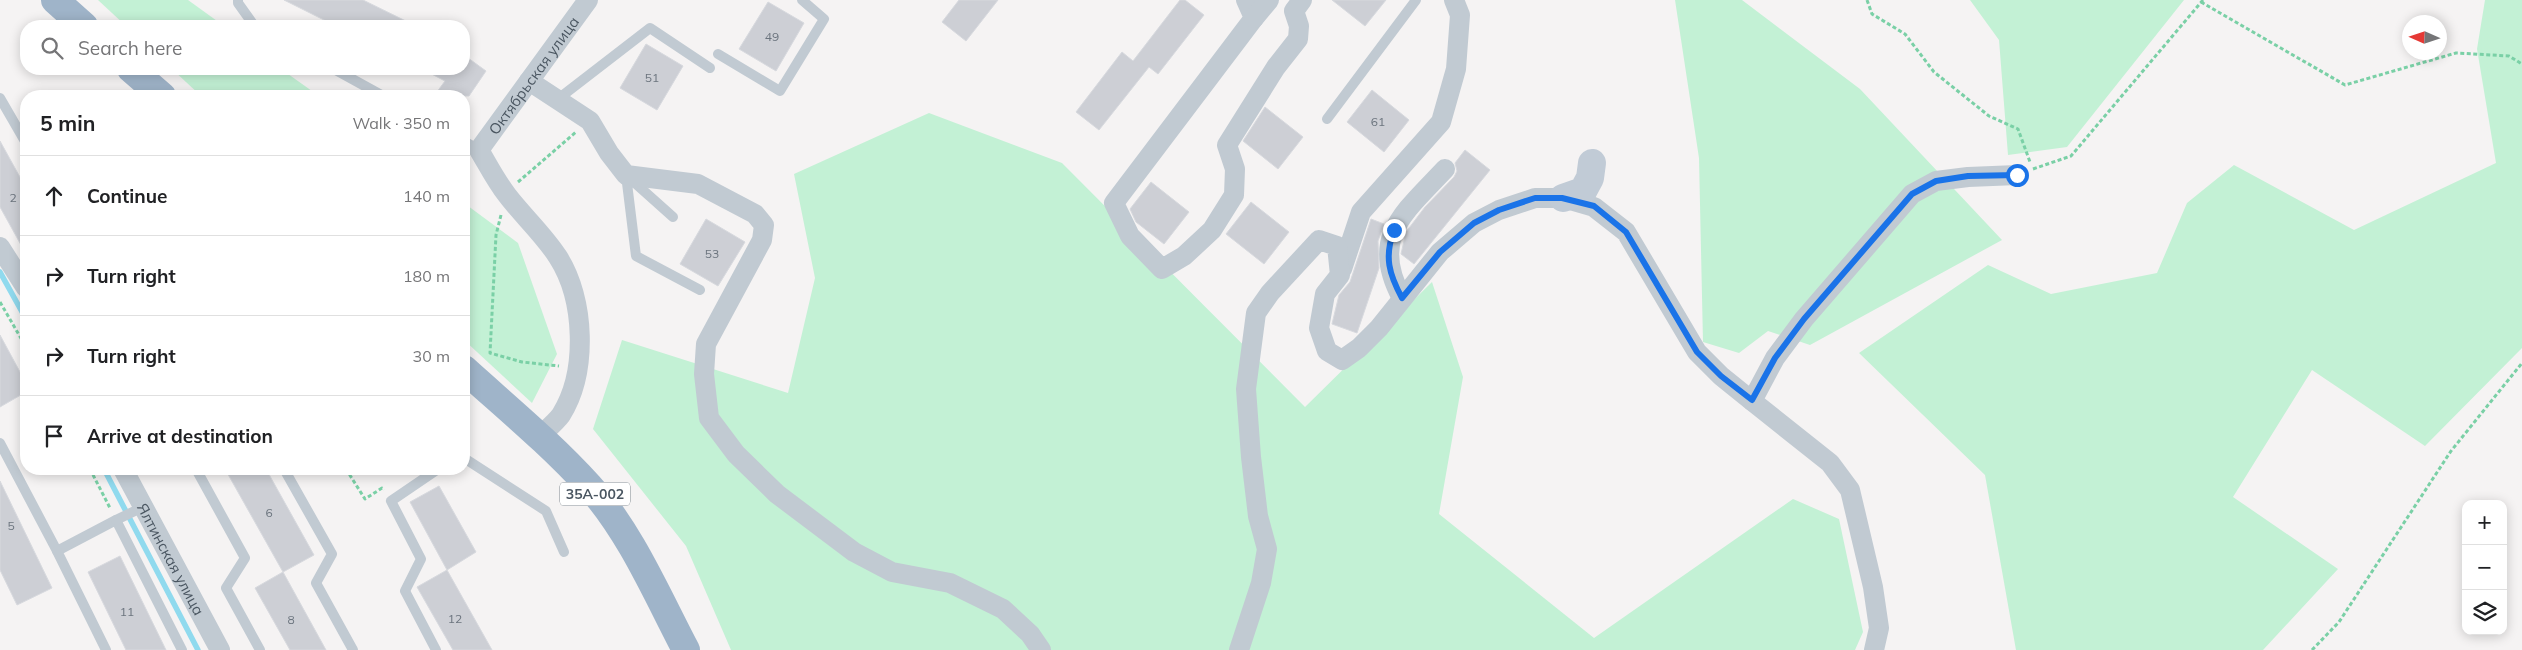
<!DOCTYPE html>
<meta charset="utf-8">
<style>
body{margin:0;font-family:Mulish,sans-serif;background:#f6f6f6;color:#202124}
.controls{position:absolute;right:15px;bottom:15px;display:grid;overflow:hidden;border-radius:10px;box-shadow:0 2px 12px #0003}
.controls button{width:45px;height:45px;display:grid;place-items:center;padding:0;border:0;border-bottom:1px solid #e0e0e0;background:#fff;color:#202124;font:25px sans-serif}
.compass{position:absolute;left:2402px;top:15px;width:45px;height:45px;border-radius:50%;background:#fff;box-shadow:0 2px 12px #0003;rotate:273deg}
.stop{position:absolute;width:15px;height:15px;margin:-11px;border:4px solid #1a73e8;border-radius:50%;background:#fff}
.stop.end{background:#1a73e8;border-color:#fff;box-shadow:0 1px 5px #0008}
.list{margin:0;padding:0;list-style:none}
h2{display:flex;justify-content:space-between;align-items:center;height:65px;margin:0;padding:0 20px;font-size:21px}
h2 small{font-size:16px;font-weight:400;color:#757577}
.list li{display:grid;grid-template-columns:32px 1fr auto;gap:15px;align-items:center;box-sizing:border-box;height:80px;padding:0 20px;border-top:1px solid #e0e0e0}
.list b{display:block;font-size:19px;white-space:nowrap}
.list em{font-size:16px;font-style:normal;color:#757577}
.icon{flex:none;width:28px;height:28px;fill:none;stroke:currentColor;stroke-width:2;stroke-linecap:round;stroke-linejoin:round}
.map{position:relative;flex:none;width:2522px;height:650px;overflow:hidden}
.search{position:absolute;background:#fff;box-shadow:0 2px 12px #0003;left:20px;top:20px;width:450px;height:55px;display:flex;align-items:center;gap:12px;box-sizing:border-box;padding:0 18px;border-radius:20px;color:#757577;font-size:19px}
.panel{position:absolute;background:#fff;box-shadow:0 2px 12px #0003;left:20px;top:90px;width:450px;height:385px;border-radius:20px}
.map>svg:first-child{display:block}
.green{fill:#c3f1d5}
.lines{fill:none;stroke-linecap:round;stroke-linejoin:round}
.stream{stroke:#90daee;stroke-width:5.5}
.building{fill:#cdcfd5;stroke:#d7d9de}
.path{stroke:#7ad0a6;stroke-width:3;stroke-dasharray:4 2.5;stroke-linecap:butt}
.service{stroke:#c1cad2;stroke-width:10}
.minor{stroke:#c1cad2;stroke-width:20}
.secondary{stroke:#c1cbd6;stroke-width:28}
.trunk{stroke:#9fb4c9;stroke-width:28}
.route{stroke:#1a73e8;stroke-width:6}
.labels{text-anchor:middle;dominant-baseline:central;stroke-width:4.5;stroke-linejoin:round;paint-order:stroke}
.number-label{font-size:12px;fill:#6b747e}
.shield{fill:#fff;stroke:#808990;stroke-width:1}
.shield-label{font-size:14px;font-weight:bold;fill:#4a5661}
.street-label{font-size:15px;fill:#4a5661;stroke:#fff}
</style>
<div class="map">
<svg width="2522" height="650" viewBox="0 0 2522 650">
<rect width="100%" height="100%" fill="#f5f3f3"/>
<g class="green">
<polygon points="98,0 188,0 224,26 126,26"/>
<polygon points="1675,0 1742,0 1860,89 2002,240 1810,345 1768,331 1739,353 1703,342 1699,158"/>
<polygon points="1970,0 2184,0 2067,147 2008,155 1999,40"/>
<polygon points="2485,0 2522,0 2522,348 2425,446 2312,370 2233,497 2338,569 2263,650 2016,650 1985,475 1859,353 1988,265 2051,294 2157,273 2187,203 2234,165 2354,230 2496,163 2477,49"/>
<polygon points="172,69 281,69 319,96 201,96"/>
<polygon points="929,113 1062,163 1305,407 1432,282 1463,377 1439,514 1594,638 1793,499 1839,519 1863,632 1855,650 731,650 686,546 593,429 622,340 788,393 815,278 794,174"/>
<polygon points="464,203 518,243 557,354 532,403 464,340"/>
</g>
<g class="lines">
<g class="stream">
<polyline points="0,272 26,319"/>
<polyline points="104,469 198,650"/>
</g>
</g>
<g class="building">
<polygon points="284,0 363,0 416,26 336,26"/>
<polygon points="959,0 998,0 966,41 942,22"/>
<polygon points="1180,0 1185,0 1204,15 1158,74 1149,67 1099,130 1076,112 1122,52 1133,61"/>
<polygon points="1332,0 1386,0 1365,26"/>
<polygon points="768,2 804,23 776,71 739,49"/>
<polygon points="646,44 683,66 657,110 620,88"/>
<polygon points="464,55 486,71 469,96 434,96 445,81 422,69 464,69"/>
<polygon points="1372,90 1409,120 1384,152 1347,122"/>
<polygon points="1265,107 1303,137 1278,169 1243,141"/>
<polygon points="0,141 26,188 26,254 0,207"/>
<polygon points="1465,150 1490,170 1414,264 1401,254 1406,232 1425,207 1454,177 1457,171 1455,163"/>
<polygon points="1151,182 1189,212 1164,244 1136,222 1130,209"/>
<polygon points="1251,202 1289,232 1264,264 1226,234"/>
<polygon points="706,219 745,242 718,286 680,264"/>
<polygon points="1371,219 1384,224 1378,241 1379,268 1357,333 1332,324 1339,295 1350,282"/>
<polygon points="0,335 26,383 26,392 0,407"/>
<polygon points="225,469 266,469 314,555 283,572"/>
<polygon points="0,481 52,588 17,605 0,570"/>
<polygon points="439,486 476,552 447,570 410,502"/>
<polygon points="120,556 166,650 126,650 88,572"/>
<polygon points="447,570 492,650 453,650 417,587"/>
<polygon points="283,572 326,650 290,650 255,588"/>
</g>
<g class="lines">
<g class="path">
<polyline points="1867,0 1872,14 1905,34 1934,72 1989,116 2018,129 2030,162"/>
<polyline points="2201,2 2345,85 2456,53 2509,56 2522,64"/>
<polyline points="2033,169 2071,156 2203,0"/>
<polyline points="518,182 576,132"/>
<polyline points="501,215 496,235 490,353 522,362 559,366"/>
<polyline points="0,302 26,347"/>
<polyline points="90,469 110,508"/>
<polyline points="346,469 365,499 382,488 384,490"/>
<polyline points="2312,650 2339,622 2451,451 2522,363"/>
</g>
<g class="service">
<polyline points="238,0 238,3 253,24 258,26"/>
<polyline points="718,54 780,91 824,19 802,0"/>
<polyline points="334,69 383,96"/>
<polyline points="0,98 26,143"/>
<polyline points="558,99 650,28 710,68"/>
<polyline points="1327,119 1416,0"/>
<polyline points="464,141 479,150"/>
<polyline points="673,217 626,175 636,256 700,290"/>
<polyline points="0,443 57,551 116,520 182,650"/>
<polyline points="464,458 546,511 564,552"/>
<polyline points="196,469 245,558 226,588 260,650"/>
<polyline points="284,469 332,554 316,583 353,650"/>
<polyline points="116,520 143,507"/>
<polyline points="57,551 106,650"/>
<polyline points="436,650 405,591 421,559 391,501 438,469"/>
</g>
<g class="minor">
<polyline points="1246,0 1254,18 1114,203 1130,236 1162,269 1184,256 1212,230 1234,195 1235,169 1227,145 1276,67 1298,39 1299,26 1294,11 1302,0"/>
<polyline points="1254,18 1269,0"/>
<polyline points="529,81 590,121 609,153 626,175 698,184 755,214 764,225 762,240 706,344 704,374 709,418 736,454 777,494 854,552 892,572 950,583 1003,609 1030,634 1041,650"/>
<polyline points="0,247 26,288"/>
<polyline points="1342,269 1361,212 1441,122 1456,69 1460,15 1454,0"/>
<path d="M1402,298c-33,-61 2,-85 43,-129"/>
<path id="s1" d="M539,437c7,-7 16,-14 22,-22 27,-43 24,-116 -3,-158 -14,-22 -35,-41 -51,-62 -11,-14 -19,-30 -28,-45l109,-150"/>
<path id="s2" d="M123,469l97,181"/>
<polyline points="1239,650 1261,583 1267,549 1258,516 1251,457 1246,389 1256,313 1270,293 1319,240 1337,246 1340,275 1325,294 1319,328 1327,351 1342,360 1359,348 1379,328 1440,252 1474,223 1499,210 1535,198 1563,198 1594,207 1626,232 1697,352 1721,376 1752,401"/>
<polyline points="1874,650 1879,628 1873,587 1850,490 1830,463 1752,401 1775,358 1804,319 1912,194 1936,181 1968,177 2017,175"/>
</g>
<polyline class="secondary" points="1563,198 1583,191 1590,178 1592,163"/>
<g class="trunk">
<polyline points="55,0 84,26"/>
<polyline points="131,69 162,96"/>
<path d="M464,369c42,38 87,75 125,117 42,47 68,109 97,164"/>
</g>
</g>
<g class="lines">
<path class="route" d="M1394,230c-10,27 -5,44 8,68l38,-46 34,-29 25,-13 36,-12h27l32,8 32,26 71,120 24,24 31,24 23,-42 29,-39 108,-125 24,-13 32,-5 49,-1"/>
</g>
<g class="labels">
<g class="number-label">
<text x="772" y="36">49</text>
<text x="652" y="77">51</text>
<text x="1378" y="121">61</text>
<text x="13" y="197">2</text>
<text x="712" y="253">53</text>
<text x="269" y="512">6</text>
<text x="11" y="525">5</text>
<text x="127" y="611">11</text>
<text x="455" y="618">12</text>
<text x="291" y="619">8</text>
</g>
<rect class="shield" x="560" y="482.5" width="70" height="23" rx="4"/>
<g class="shield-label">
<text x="595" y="494">35А-002</text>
</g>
<g class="street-label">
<text stroke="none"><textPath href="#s1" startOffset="422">Октябрьская улица</textPath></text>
<text stroke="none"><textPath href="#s2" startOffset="102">Ялтинская улица</textPath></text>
</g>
</g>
</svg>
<div class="controls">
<button>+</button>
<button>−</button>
<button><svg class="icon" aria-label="layers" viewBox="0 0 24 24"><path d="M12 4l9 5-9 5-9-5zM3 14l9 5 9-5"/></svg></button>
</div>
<svg class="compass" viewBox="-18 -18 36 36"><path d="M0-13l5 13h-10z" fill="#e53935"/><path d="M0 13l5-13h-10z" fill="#757577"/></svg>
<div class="stop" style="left:2017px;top:175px"></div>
<div class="stop end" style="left:1394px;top:230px"></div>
<div class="search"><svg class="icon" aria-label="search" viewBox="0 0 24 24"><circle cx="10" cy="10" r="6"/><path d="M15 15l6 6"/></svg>Search here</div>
<section class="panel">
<h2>5 min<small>Walk · 350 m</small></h2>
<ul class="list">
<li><svg class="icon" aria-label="ahead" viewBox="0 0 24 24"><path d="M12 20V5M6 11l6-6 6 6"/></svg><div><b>Continue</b></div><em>140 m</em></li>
<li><svg class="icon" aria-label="right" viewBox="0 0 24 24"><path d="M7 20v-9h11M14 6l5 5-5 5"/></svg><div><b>Turn right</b></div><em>180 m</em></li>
<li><svg class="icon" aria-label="right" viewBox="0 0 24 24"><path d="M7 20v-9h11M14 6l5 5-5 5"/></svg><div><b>Turn right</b></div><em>30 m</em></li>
<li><svg class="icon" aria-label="arrive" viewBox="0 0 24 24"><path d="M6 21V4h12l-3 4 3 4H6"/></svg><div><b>Arrive at destination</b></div></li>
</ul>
</section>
</div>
